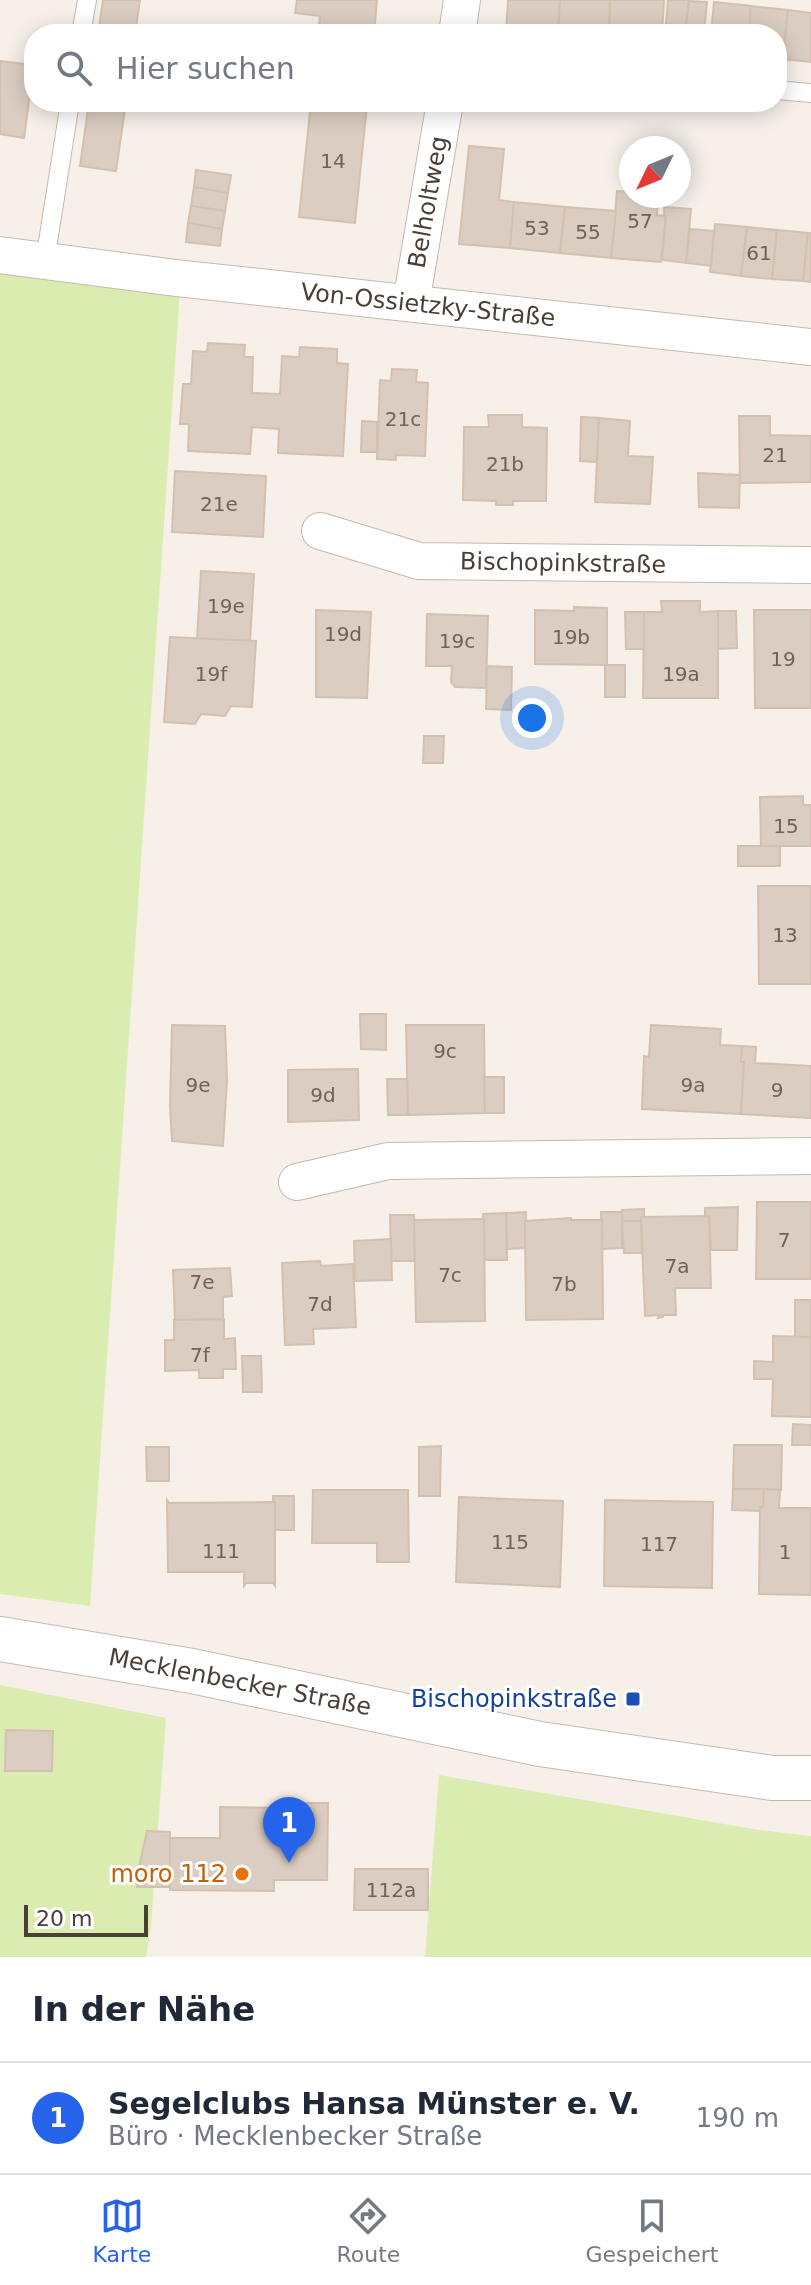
<!DOCTYPE html>
<html lang="de">
<meta charset="utf-8">
<style>
body{margin:0;font-family:"DejaVu Sans",sans-serif;background:#f2f2f3;color:#1f2937}
.compass{position:absolute;left:619px;top:136px;width:72px;height:72px;border-radius:50%;background:#fff;box-shadow:0 4px 20px #0003;rotate:227deg}
.scale{position:absolute;left:24px;bottom:20px;width:124px;box-sizing:border-box;padding-left:8px;border:4px solid #4a3f37;border-top:0;font-size:22px;line-height:28px;white-space:nowrap;color:#4a3f37;-webkit-text-stroke:6px #fff;paint-order:stroke}
.you{position:absolute;left:532px;top:718px;width:28px;height:28px;margin:-20px;border:6px solid #fff;border-radius:50%;background:#1a73e8;box-shadow:0 0 0 12px #1a73e833}
.badge{display:grid;place-items:center;width:52px;height:52px;border-radius:50%;background:#2563eb;color:#fff;font-size:26px;font-weight:700}
.pin{position:absolute;translate:-50% -66px;filter:drop-shadow(0 2px 4px #0008)}
.pin::after{content:'';position:absolute;top:42px;width:28px;height:24px;background:inherit;clip-path:polygon(0 0,100% 0,50% 100%)}
.list{margin:0;padding:0;list-style:none}
h2{display:flex;justify-content:space-between;align-items:center;height:104px;margin:0;padding:0 32px;font-size:34px}
h2 small{font-size:26px;font-weight:400;color:#747a83}
.list li{display:grid;grid-template-columns:52px 1fr auto;gap:24px;align-items:center;box-sizing:border-box;height:112px;padding:0 32px;border-top:2px solid #e0e1e3}
.list b{display:block;font-size:30px;white-space:nowrap}
.list p{margin:0;font-size:26px;white-space:nowrap;color:#747a83}
.list em{font-size:26px;font-style:normal;color:#747a83}
.icon{flex:none;width:44px;height:44px;fill:none;stroke:currentColor;stroke-width:2;stroke-linecap:round;stroke-linejoin:round}
.map{position:relative;flex:none;width:811px;height:1957px;overflow:hidden}
.search{position:absolute;background:#fff;box-shadow:0 4px 20px #0003;left:24px;right:24px;top:24px;height:88px;display:flex;align-items:center;gap:20px;box-sizing:border-box;padding:0 28px;border-radius:32px;color:#747a83;font-size:30px}
.sheet{height:216px;background:#fff}
nav{display:flex;justify-content:space-around;align-items:center;box-sizing:border-box;height:112px;border-top:2px solid #e0e1e3;background:#fff;font-size:22px;color:#747a83}
nav a{display:grid;justify-items:center;gap:4px}
nav .on{color:#2563eb}
.map>svg:first-child{display:block}
.green{fill:#dbecb0}
.building{fill:#dbcdc1;stroke:#d4c0b0;stroke-width:2}
.lines{fill:none;stroke-linecap:round;stroke-linejoin:round}
.service-casing{stroke:#c5b9ae;stroke-width:20}
.minor-casing{stroke:#c5b9ae;stroke-width:38}
.tertiary-casing{stroke:#c5b9ae;stroke-width:46}
.service{stroke:#fff;stroke-width:18}
.minor{stroke:#fff;stroke-width:36}
.tertiary{stroke:#fff;stroke-width:44}
.transit-dot{fill:#1a4fb4;stroke:#fff;stroke-width:3}
.food-dot{fill:#e8710a;stroke:#fff;stroke-width:3}
.labels{text-anchor:middle;dominant-baseline:central;stroke-width:6;stroke-linejoin:round;paint-order:stroke}
.number-label{font-size:20px;fill:#6e625a}
.street-label{font-size:24px;fill:#4a3f37;stroke:#fff}
.transit-label{font-size:24px;fill:#164399;stroke:#fff;text-anchor:end}
.food-label{font-size:24px;fill:#c56008;stroke:#fff;text-anchor:end}
</style>
<div class="map">
<svg width="811" height="1957" viewBox="0 0 811 1957">
<rect width="100%" height="100%" fill="#f6f0e9"/>
<g class="green">
<polygon points="0,267 180,290 90,1606 0,1594"/>
<polygon points="0,1685 166,1718 151,1925 146,1957 0,1957"/>
<polygon points="439,1775 759,1830 811,1836 811,1957 425,1957"/>
</g>
<g class="building">
<polygon points="103,0 140,0 135,34 98,34"/>
<polygon points="297,0 377,0 374,34 318,34 320,16 295,13"/>
<polygon points="508,0 560,0 558,34 506,34"/>
<polygon points="560,0 610,0 609,34 558,34"/>
<polygon points="610,0 664,0 662,34 609,34"/>
<polygon points="668,0 689,0 686,26 666,24"/>
<polygon points="689,1 707,2 704,34 685,34"/>
<polygon points="714,2 751,6 749,34 711,34"/>
<polygon points="751,6 788,10 783,59 777,59 777,34 749,34"/>
<polygon points="788,10 811,13 811,62 783,59"/>
<polygon points="0,61 34,65 24,138 0,134"/>
<polygon points="89,102 126,102 116,171 80,166"/>
<polygon points="311,102 367,105 355,223 299,217"/>
<polygon points="469,146 504,149 499,200 514,202 510,248 459,244"/>
<polygon points="196,170 231,175 228,193 194,187"/>
<polygon points="194,187 228,193 225,211 191,206"/>
<polygon points="617,191 631,192 631,196 658,196 657,215 666,216 661,262 611,258"/>
<polygon points="514,202 565,207 560,253 510,248"/>
<polygon points="191,206 225,211 222,229 188,223"/>
<polygon points="565,207 616,211 611,258 560,253"/>
<polygon points="664,207 691,209 686,263 662,260 666,216 664,215"/>
<polygon points="188,223 222,229 220,246 186,242"/>
<polygon points="715,224 747,227 741,276 710,272"/>
<polygon points="747,227 777,230 772,279 741,276"/>
<polygon points="690,229 714,231 711,266 686,263"/>
<polygon points="777,230 808,233 803,281 772,279"/>
<polygon points="808,233 811,233 811,282 803,281"/>
<polygon points="208,343 245,345 244,357 253,357 252,393 280,394 282,356 299,357 300,347 337,349 337,363 348,364 343,456 278,453 279,429 252,427 250,454 188,451 189,424 180,424 183,384 191,384 193,351 207,352"/>
<polygon points="392,369 417,370 416,382 428,383 425,456 396,455 396,460 377,459 380,380 391,381"/>
<polygon points="488,415 522,415 522,427 547,428 546,501 513,501 513,505 496,505 496,501 463,500 464,427 489,427"/>
<polygon points="739,416 770,416 770,435 811,436 811,482 740,483"/>
<polygon points="581,417 599,418 597,462 580,461"/>
<polygon points="599,418 630,421 628,456 653,457 650,504 595,502"/>
<polygon points="362,421 377,422 377,452 361,452"/>
<polygon points="175,471 266,476 263,537 172,532"/>
<polygon points="698,473 740,475 739,508 699,507"/>
<polygon points="201,571 254,574 250,642 197,639"/>
<polygon points="661,601 700,601 700,612 718,611 718,698 643,698 644,612 662,612"/>
<polygon points="574,607 607,608 607,665 535,664 535,610 574,611"/>
<polygon points="316,610 371,612 367,698 316,697"/>
<polygon points="754,610 811,610 811,708 755,708"/>
<polygon points="718,611 736,611 737,648 718,649"/>
<polygon points="625,612 644,612 644,649 626,649"/>
<polygon points="427,614 488,616 486,688 455,687 451,682 452,666 426,666"/>
<polygon points="170,637 256,641 252,707 231,706 225,716 201,714 195,724 164,722"/>
<rect x="605" y="665" width="20" height="32"/>
<polygon points="487,666 512,667 511,710 486,709"/>
<polygon points="424,736 444,736 443,763 423,763"/>
<polygon points="803,796 803,805 811,805 811,846 761,846 760,797"/>
<rect x="738" y="846" width="42" height="20"/>
<polygon points="758,886 811,886 811,984 759,984"/>
<polygon points="360,1014 386,1014 386,1050 361,1049"/>
<polygon points="172,1025 225,1026 227,1080 223,1146 172,1141 170,1106"/>
<polygon points="406,1025 484,1025 485,1113 408,1115"/>
<polygon points="651,1025 721,1029 720,1045 742,1046 741,1062 744,1062 741,1114 642,1109 644,1056 649,1057"/>
<polygon points="742,1046 756,1047 755,1063 811,1066 811,1118 741,1114 744,1062 741,1062"/>
<polygon points="358,1069 359,1120 288,1122 288,1070"/>
<polygon points="484,1077 504,1077 504,1113 485,1113"/>
<polygon points="387,1079 407,1079 408,1115 388,1115"/>
<polygon points="757,1202 811,1202 811,1279 756,1279"/>
<polygon points="738,1207 737,1250 711,1250 709,1216 705,1216 705,1208"/>
<polygon points="644,1209 644,1217 641,1217 641,1221 622,1221 622,1210"/>
<polygon points="526,1212 525,1248 507,1249 506,1213"/>
<polygon points="601,1212 622,1212 622,1248 602,1249"/>
<polygon points="506,1213 507,1260 484,1260 483,1214"/>
<polygon points="390,1215 414,1215 415,1261 391,1261"/>
<polygon points="709,1216 711,1288 675,1288 676,1315 663,1315 663,1317 658,1318 659,1315 645,1316 641,1217"/>
<polygon points="571,1218 571,1220 602,1220 603,1319 526,1320 525,1221"/>
<polygon points="484,1219 485,1321 416,1322 414,1220"/>
<polygon points="622,1221 641,1221 642,1253 624,1253"/>
<polygon points="391,1239 392,1280 355,1281 354,1241"/>
<polygon points="320,1261 321,1266 353,1264 356,1327 313,1329 314,1344 285,1345 282,1263"/>
<polygon points="230,1268 232,1296 223,1297 223,1319 175,1320 173,1270"/>
<rect x="795" y="1300" width="16" height="37"/>
<polygon points="224,1319 224,1339 235,1338 236,1369 223,1369 223,1378 199,1378 199,1370 165,1371 165,1340 174,1340 174,1320"/>
<polygon points="773,1336 811,1337 811,1417 772,1416 773,1379 754,1379 754,1361 773,1362"/>
<polygon points="242,1356 261,1356 262,1392 243,1392"/>
<polygon points="793,1424 811,1425 811,1445 792,1445"/>
<polygon points="734,1445 782,1445 781,1490 733,1489"/>
<polygon points="441,1446 440,1496 419,1496 419,1447"/>
<polygon points="146,1447 169,1447 169,1481 147,1481"/>
<polygon points="733,1489 764,1489 763,1507 760,1507 761,1511 732,1510"/>
<polygon points="764,1489 780,1490 779,1508 811,1508 811,1595 759,1594 760,1507 763,1507"/>
<polygon points="313,1490 408,1490 409,1562 377,1562 377,1543 312,1543"/>
<polygon points="273,1496 294,1496 294,1530 274,1530"/>
<polygon points="459,1497 563,1501 560,1587 456,1582"/>
<polygon points="167,1500 169,1503 275,1502 275,1586 273,1583 246,1583 244,1586 244,1572 168,1572"/>
<polygon points="605,1500 713,1502 712,1588 604,1586"/>
<polygon points="6,1730 53,1731 52,1771 5,1771"/>
<polygon points="289,1803 328,1803 327,1880 274,1880 274,1891 170,1890 170,1838 220,1838 220,1807 289,1808"/>
<polygon points="147,1831 170,1832 170,1887 137,1887 138,1872"/>
<polygon points="355,1869 428,1869 428,1910 354,1910"/>
</g>
<g class="lines">
<defs>
<g id="service">
<polyline points="81,34 87,0"/>
<polyline points="777,90 811,93"/>
<polyline points="45,261 70,102"/>
</g>
<g id="minor">
<polyline points="457,34 462,0"/>
<polyline points="0,255 176,278 811,347"/>
<polyline points="411,303 445,102"/>
<polyline points="320,531 419,561 811,565"/>
<polyline points="297,1182 388,1161 811,1156"/>
</g>
<polyline id="tertiary" points="0,1639 192,1671 540,1744 772,1778 811,1778"/>
</defs>
<use href="#service" class="service-casing"/>
<use href="#minor" class="minor-casing"/>
<use href="#tertiary" class="tertiary-casing"/>
<use href="#service" class="service"/>
<use href="#minor" class="minor"/>
<use href="#tertiary" class="tertiary"/>
</g>
<rect class="transit-dot" x="625" y="1691" width="16" height="16" rx="4"/>
<circle class="food-dot" cx="242" cy="1874" r="8"/>
<g class="labels">
<g class="number-label">
<text x="333" y="161">14</text>
<text x="640" y="221">57</text>
<text x="537" y="228">53</text>
<text x="588" y="232">55</text>
<text x="759" y="253">61</text>
<text x="403" y="419">21c</text>
<text x="775" y="455">21</text>
<text x="505" y="464">21b</text>
<text x="219" y="504">21e</text>
<text x="226" y="606">19e</text>
<text x="343" y="634">19d</text>
<text x="571" y="637">19b</text>
<text x="457" y="641">19c</text>
<text x="783" y="659">19</text>
<text x="211" y="674">19f</text>
<text x="681" y="674">19a</text>
<text x="786" y="826">15</text>
<text x="785" y="935">13</text>
<text x="445" y="1051">9c</text>
<text x="198" y="1085">9e</text>
<text x="693" y="1085">9a</text>
<text x="777" y="1090">9</text>
<text x="323" y="1095">9d</text>
<text x="784" y="1240">7</text>
<text x="677" y="1266">7a</text>
<text x="450" y="1275">7c</text>
<text x="202" y="1282">7e</text>
<text x="564" y="1284">7b</text>
<text x="320" y="1304">7d</text>
<text x="200" y="1355">7f</text>
<text x="510" y="1542">115</text>
<text x="659" y="1544">117</text>
<text x="221" y="1551">111</text>
<text x="785" y="1552">1</text>
<text x="391" y="1890">112a</text>
</g>
<g class="street-label">
<text transform="translate(428 202) rotate(-80)">Belholtweg</text>
<text transform="translate(428 305) rotate(6)">Von-Ossietzky-Straße</text>
<text transform="translate(563 563) rotate(1)">Bischopinkstraße</text>
<text transform="translate(240 1682) rotate(11)">Mecklenbecker Straße</text>
</g>
<g class="transit-label">
<text x="617" y="1699">Bischopinkstraße</text>
</g>
<g class="food-label">
<text x="226" y="1874">moro 112</text>
</g>
</g>
</svg>
<svg class="compass" viewBox="-18 -18 36 36"><path d="M0-13l5 13h-10z" fill="#e53935"/><path d="M0 13l5-13h-10z" fill="#747a83"/></svg>
<div class="scale">20 m</div>
<div class="you"></div>
<div class="pin badge" style="left:289px;top:1863px">1</div>
<div class="search"><svg class="icon" aria-label="search" viewBox="0 0 24 24"><circle cx="10" cy="10" r="6"/><path d="M15 15l6 6"/></svg>Hier suchen</div>
</div>
<section class="sheet">
<h2>In der Nähe<small></small></h2>
<ul class="list">
<li><span class="badge">1</span><div><b>Segelclubs Hansa Münster e. V.</b><p>Büro · Mecklenbecker Straße</p></div><em>190 m</em></li>
</ul>
</section>
<nav>
<a class="on"><svg class="icon" aria-label="map" viewBox="0 0 24 24"><path d="M3 6l6-2 6 2 6-2v14l-6 2-6-2-6 2zM9 4v14M15 6v14"/></svg>Karte</a>
<a><svg class="icon" aria-label="directions" viewBox="0 0 24 24"><path d="M12 3l9 9-9 9-9-9zM9 14v-3h6M13 9l2 2-2 2"/></svg>Route</a>
<a><svg class="icon" aria-label="saved" viewBox="0 0 24 24"><path d="M7 4h10v16l-5-4-5 4z"/></svg>Gespeichert</a>
</nav>
